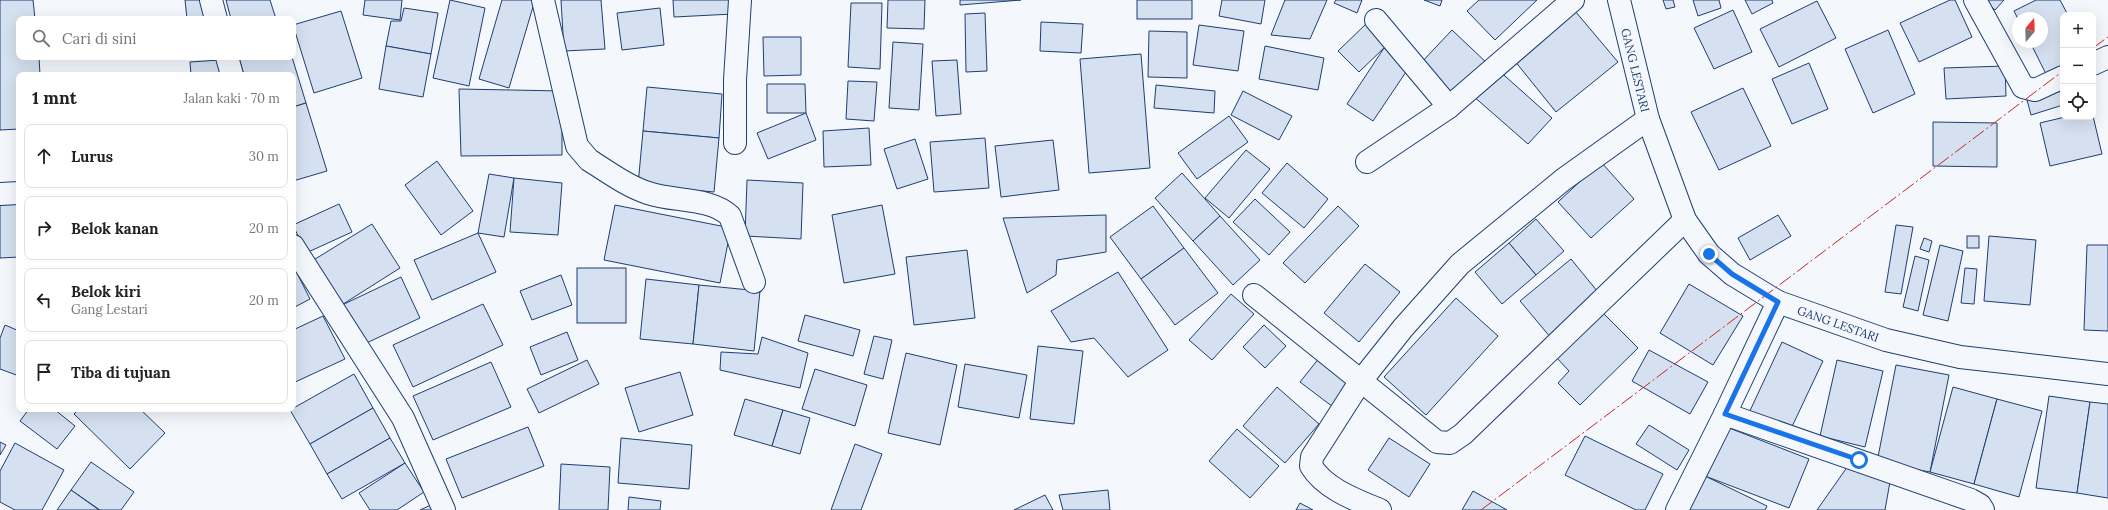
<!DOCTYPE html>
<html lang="id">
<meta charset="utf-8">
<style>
body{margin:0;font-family:Lora,serif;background:#f6f6f6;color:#222}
.controls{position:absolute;right:12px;top:12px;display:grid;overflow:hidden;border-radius:8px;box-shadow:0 4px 16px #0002}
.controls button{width:36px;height:36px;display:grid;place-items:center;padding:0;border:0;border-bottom:1px solid #e0e0e0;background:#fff;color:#222;font:20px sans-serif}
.compass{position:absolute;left:2012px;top:12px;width:36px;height:36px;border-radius:50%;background:#fff;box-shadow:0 4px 16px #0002;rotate:19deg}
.stop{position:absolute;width:12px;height:12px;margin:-9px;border:3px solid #1a73e8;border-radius:50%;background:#fff}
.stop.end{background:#1a73e8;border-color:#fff;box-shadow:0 1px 4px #0008}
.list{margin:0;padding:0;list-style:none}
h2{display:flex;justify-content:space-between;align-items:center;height:52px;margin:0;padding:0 16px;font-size:17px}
h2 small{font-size:13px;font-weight:400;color:#767676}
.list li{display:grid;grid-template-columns:26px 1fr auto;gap:12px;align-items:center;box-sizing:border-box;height:64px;margin:0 8px 8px;padding:0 8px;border:1px solid #e0e0e0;border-radius:8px}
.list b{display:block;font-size:15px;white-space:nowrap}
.list p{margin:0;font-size:13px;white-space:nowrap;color:#767676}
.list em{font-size:13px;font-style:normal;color:#767676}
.icon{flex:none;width:22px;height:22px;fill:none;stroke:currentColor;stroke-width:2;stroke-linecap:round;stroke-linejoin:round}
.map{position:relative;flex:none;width:2108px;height:510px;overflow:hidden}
.search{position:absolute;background:#fff;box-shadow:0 4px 16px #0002;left:16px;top:16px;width:280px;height:44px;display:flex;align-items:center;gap:10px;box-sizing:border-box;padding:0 14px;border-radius:8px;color:#767676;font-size:15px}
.panel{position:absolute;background:#fff;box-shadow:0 4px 16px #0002;left:16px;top:72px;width:280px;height:340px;border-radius:8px}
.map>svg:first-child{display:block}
.building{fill:#d5e0f0;stroke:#1d3f73}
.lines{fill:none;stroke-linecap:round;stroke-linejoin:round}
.minor-casing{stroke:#1d3f73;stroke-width:24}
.minor{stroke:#f4f7fb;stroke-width:22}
.power{stroke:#c62828;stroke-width:1;stroke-dasharray:14 3 2 3;stroke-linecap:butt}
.route{stroke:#1a73e8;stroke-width:5}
.labels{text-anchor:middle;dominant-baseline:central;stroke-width:3;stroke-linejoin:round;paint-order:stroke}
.street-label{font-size:12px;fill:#1d3f73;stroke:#f4f7fb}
</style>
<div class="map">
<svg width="2108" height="510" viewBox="0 0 2108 510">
<rect width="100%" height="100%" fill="#f4f7fb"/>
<g class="building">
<polygon points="0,0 33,0 35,19 19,19 19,57 39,57 40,75 19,75 19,129 0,130"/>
<polygon points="185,0 207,0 208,19 187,19"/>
<polygon points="226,0 270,0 276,19 231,19"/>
<polygon points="365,0 402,0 400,20 363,15"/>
<polygon points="450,0 485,8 469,86 433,78"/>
<polygon points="502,0 535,0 509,88 479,79"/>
<polygon points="561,0 601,0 605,49 564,51"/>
<polygon points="673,0 733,0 733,14 674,17"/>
<polygon points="888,0 925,0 924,29 887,28"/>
<polygon points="960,0 1021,0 960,5"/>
<rect x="1137" y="0" width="55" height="19"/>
<polygon points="1222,0 1265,0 1261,24 1219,16"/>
<polygon points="1285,0 1327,0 1310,39 1271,35"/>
<polygon points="1336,0 1362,0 1357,13 1334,3"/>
<polygon points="1424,0 1442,0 1440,6"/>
<polygon points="1479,0 1537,0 1495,40 1467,11"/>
<polygon points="1663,0 1673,0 1675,7 1666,9"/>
<polygon points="1693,0 1719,0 1721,8 1698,16"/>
<polygon points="1745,0 1772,0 1773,3 1752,14"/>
<polygon points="1950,0 1955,0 1972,37 1919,62 1900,23"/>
<polygon points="1984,0 2004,0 1995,10"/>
<polygon points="2036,0 2060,0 2068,15 2063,15 2063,65 2046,74 2030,42 2042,42 2042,18 2018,19 2014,11"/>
<polygon points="1817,1 1836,38 1779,67 1760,29"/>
<polygon points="851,3 882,3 880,69 848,67"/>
<polygon points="404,8 438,13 431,54 386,46 391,21 401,21"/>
<polygon points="660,8 664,45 622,50 617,13"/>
<polygon points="1733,10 1752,52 1714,69 1694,28"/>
<polygon points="341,11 362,78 314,93 293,25"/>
<polygon points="1575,11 1618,62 1556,112 1514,60"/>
<polygon points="985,13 987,71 966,72 965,14"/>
<polygon points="1041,22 1083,24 1081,53 1040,51"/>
<polygon points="1367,23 1387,45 1359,72 1338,51"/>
<polygon points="1199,25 1244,31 1238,71 1193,65"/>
<polygon points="1452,30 1489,65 1455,99 1419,65"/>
<polygon points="1888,30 1915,94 1873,113 1845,49"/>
<polygon points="1149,31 1187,32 1187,78 1148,77"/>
<polygon points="763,37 801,37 801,75 764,76"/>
<polygon points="893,42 923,44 919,110 889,108"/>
<polygon points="386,46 431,54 423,97 379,89"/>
<polygon points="1265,46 1324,58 1318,90 1259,79"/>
<polygon points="1384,48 1410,66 1373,121 1347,104"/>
<polygon points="1141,54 1150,168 1089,173 1080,59"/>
<polygon points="243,57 292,57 306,103 293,107 293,75 244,75 239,58"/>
<polygon points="220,60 221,75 191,75 190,62"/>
<polygon points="957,60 961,114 936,116 932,61"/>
<polygon points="1809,63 1828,109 1792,124 1772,79"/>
<polygon points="2005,66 2006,96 1946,99 1944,68"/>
<polygon points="1496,68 1552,118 1528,144 1472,95"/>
<polygon points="848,81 877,82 874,121 846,119"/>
<polygon points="767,84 805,84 806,113 767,113"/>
<polygon points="1156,85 1215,91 1214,113 1154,108"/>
<polygon points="647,87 722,94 719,138 643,131"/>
<polygon points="1743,88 1771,146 1719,170 1691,112"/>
<polygon points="459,89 562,91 562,155 461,156"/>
<polygon points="1243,91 1292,116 1279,140 1231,115"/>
<polygon points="2062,91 2063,105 2031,115 2027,100"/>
<polygon points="306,103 327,171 293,181 293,107"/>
<polygon points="806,113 816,140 768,159 757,133"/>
<polygon points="1229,116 1248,142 1197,179 1178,153"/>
<polygon points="2093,116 2102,154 2050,166 2040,123 2065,117"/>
<polygon points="1933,122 1997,123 1997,167 1933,166"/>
<polygon points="869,128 871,165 824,167 823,131"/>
<polygon points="643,131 719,138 714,192 638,185"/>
<polygon points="985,138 989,188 934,192 930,142"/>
<polygon points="915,139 928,179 897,189 884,149"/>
<polygon points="1053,140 1059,190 1001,197 995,146"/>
<polygon points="1246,150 1270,169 1229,218 1205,198"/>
<polygon points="437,161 473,211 441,235 405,185"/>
<polygon points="1601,162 1634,199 1591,238 1558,202"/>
<polygon points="1287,163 1328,199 1304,228 1262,193"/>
<polygon points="1182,173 1220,216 1193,241 1155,198"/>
<polygon points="489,174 514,178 504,237 478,233"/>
<polygon points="514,178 562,183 558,235 510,232"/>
<polygon points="747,180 803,183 801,239 745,236"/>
<polygon points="1255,199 1290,232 1269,255 1233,222"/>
<polygon points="19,203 19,257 0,258 0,204"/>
<polygon points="339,204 352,232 306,253 293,225"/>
<polygon points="615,205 731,228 720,283 604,260"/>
<polygon points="882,205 895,274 844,283 832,215"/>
<polygon points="1153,206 1184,248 1141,279 1110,237"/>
<polygon points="1338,206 1359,226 1305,283 1283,263"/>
<polygon points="1106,215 1106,252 1057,260 1056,275 1027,293 1003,218"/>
<polygon points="1778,215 1791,236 1750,260 1738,238"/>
<polygon points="1220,216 1260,260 1233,285 1193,241"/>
<polygon points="1536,219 1564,251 1536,275 1509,243"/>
<polygon points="372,224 400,268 340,306 312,261"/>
<polygon points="1896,225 1913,227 1901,294 1885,292"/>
<polygon points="478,233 496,272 432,300 414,260"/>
<rect x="1967" y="236" width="12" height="12"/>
<polygon points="1989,236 2036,240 2030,305 1984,301"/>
<polygon points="1924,238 1932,241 1929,252 1920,249"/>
<polygon points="1509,243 1536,275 1502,304 1475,272"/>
<polygon points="1940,245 1963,251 1948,321 1923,315"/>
<polygon points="2087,245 2108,245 2108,331 2084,330"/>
<polygon points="1184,248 1218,293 1175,325 1141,279"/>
<polygon points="967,250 975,318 914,325 906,257"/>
<polygon points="1915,256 1929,260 1918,311 1903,307"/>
<polygon points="1571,259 1602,297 1551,338 1520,301"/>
<polygon points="1365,264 1400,292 1359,342 1324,313"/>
<polygon points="293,265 310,299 293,308"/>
<rect x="577" y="268" width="49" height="55"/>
<polygon points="1965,268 1977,269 1974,304 1961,303"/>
<polygon points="1118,272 1168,350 1128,377 1094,338 1071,342 1051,311"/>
<polygon points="561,275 572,305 532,320 520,291"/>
<polygon points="401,277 420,318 360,346 340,306"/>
<polygon points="646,279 699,285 693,344 640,339"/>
<polygon points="1689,284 1743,316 1713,365 1660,333"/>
<polygon points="699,285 760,291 754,351 693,344"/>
<polygon points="1231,294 1254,314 1212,360 1189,340"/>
<polygon points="1456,298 1498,336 1426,415 1384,377"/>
<polygon points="483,304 503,345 413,387 393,345"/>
<polygon points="1602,312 1638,348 1580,405 1558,383 1569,371 1556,357"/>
<polygon points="805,315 860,330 853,356 798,341"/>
<polygon points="323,316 345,359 293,383 293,330"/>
<polygon points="5,325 19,331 19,376 0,369 0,338"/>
<polygon points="1264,325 1286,346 1265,368 1243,347"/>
<polygon points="567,332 578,360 541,375 530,347"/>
<polygon points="874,336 892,340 883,379 864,374"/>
<polygon points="762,337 808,353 800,388 720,370 721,352 758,354"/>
<polygon points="1782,342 1823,361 1789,433 1748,415"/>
<polygon points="1038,346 1083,351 1074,424 1030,419"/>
<polygon points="1649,350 1708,382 1690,414 1632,381"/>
<polygon points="906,353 957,365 940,445 888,433"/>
<polygon points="1320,357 1356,385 1337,410 1300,382"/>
<polygon points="587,360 599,384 539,413 527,389"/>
<polygon points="1837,360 1883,371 1865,447 1820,436"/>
<polygon points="491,362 511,407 433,440 413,396"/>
<polygon points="965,364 1027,375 1019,418 958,407"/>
<polygon points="1896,365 1949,375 1930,472 1877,462"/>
<polygon points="815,369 867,385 855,426 802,409"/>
<polygon points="680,372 693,415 639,432 625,388"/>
<polygon points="354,374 373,408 310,444 290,410"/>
<polygon points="1277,387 1319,424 1285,463 1243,426"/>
<polygon points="1953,387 1997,399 1974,484 1930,472"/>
<polygon points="2049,396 2090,402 2077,493 2036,488"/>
<polygon points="745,399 783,410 772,446 734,435"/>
<polygon points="1997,399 2042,411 2019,497 1974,484"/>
<polygon points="2090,402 2108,404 2108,498 2077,493"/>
<polygon points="373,408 390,438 327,474 310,444"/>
<polygon points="29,409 54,409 75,426 57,449 20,421"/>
<polygon points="79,409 140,409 165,433 130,469 74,414"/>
<polygon points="783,410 810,418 800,454 772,446"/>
<polygon points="1649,425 1689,450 1677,470 1636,444"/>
<polygon points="1724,426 1809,459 1789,508 1705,476"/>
<polygon points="528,427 544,466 462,498 446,459"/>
<polygon points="1237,429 1279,466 1250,498 1209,461"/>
<polygon points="1585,436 1663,474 1645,510 1636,510 1565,475"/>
<polygon points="390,438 405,463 342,499 327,474"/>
<polygon points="621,438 692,445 689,489 618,483"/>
<polygon points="1389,438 1430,464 1409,497 1368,470"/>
<polygon points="0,442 6,445 0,455"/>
<polygon points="15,443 64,470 42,510 15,510 0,502 0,471"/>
<polygon points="855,444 882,454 861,510 831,510"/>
<polygon points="91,462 134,492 121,510 100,510 71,490"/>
<polygon points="405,463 424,492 397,510 370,510 359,493"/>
<polygon points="1850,463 1891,476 1885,510 1817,510"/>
<polygon points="561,464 610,467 608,510 559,510"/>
<polygon points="1705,476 1767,506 1765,510 1688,510"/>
<polygon points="71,490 99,510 57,510"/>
<polygon points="1108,490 1110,510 1063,510 1059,495"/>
<polygon points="1473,491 1507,510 1462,510"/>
<polygon points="1045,495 1053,510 1014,510"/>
<polygon points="629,497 661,501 660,510 628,510"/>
<polygon points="1300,503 1313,510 1296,510"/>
<polygon points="431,505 434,510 420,510"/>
</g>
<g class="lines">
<defs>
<g id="minor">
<polyline points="211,0 216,19"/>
<path d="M543,0l34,146 12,14c19,12 38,26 59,33 26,9 62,4 82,23l24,66"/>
<path id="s1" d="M1619,0l29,119 37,101 24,34 23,20 46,28 108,38 74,17 148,17"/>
<polyline points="1975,0 2023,87 2035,90 2063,77"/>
<polyline points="1376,20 1449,107"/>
<polyline points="227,57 232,75"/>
<polyline points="2093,64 2108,57"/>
<polyline points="735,143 735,80 740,0"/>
<polyline points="1367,162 1449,107 1573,0"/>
<polyline points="0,194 19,193"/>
<polyline points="293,246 403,418 444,510"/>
<polyline points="1254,295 1437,442 1450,443 1463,434 1685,220"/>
<polyline points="1725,414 1971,500 1980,505 1983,510"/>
<path d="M1380,510c-24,-10 -55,-21 -69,-44l1,-9 48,-75 43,-54 57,-64 104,-85 84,-60"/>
<polyline points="1677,510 1725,414 1778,302"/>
</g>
</defs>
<use href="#minor" class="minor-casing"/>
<use href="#minor" class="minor"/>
<g class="power">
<polyline points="2093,48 2108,37"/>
<polyline points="1481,510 2063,71"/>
</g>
</g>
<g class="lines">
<polyline class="route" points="1709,254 1732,274 1778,302 1725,414 1859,460"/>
</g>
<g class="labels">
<g class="street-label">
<text stroke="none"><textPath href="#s1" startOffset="72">GANG LESTARI</textPath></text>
<text stroke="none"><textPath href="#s1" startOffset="420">GANG LESTARI</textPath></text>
</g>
</g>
</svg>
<div class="controls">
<button>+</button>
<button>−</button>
<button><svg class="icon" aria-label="locate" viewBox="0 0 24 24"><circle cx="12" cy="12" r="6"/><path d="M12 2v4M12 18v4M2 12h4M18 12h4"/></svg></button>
</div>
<svg class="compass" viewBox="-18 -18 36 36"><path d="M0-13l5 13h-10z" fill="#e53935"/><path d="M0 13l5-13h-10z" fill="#767676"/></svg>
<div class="stop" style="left:1859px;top:460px"></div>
<div class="stop end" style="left:1709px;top:254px"></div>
<div class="search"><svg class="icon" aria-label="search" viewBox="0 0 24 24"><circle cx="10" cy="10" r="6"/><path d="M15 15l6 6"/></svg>Cari di sini</div>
<section class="panel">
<h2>1 mnt<small>Jalan kaki · 70 m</small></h2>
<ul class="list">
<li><svg class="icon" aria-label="ahead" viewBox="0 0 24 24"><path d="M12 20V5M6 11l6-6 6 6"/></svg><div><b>Lurus</b></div><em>30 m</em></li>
<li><svg class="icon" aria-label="right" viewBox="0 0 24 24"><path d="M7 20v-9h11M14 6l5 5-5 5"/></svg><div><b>Belok kanan</b></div><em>20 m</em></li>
<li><svg class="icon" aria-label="left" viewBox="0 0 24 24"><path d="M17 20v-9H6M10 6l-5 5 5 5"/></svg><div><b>Belok kiri</b><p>Gang Lestari</p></div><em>20 m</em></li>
<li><svg class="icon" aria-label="arrive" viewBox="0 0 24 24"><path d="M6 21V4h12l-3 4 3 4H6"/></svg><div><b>Tiba di tujuan</b></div></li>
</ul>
</section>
</div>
